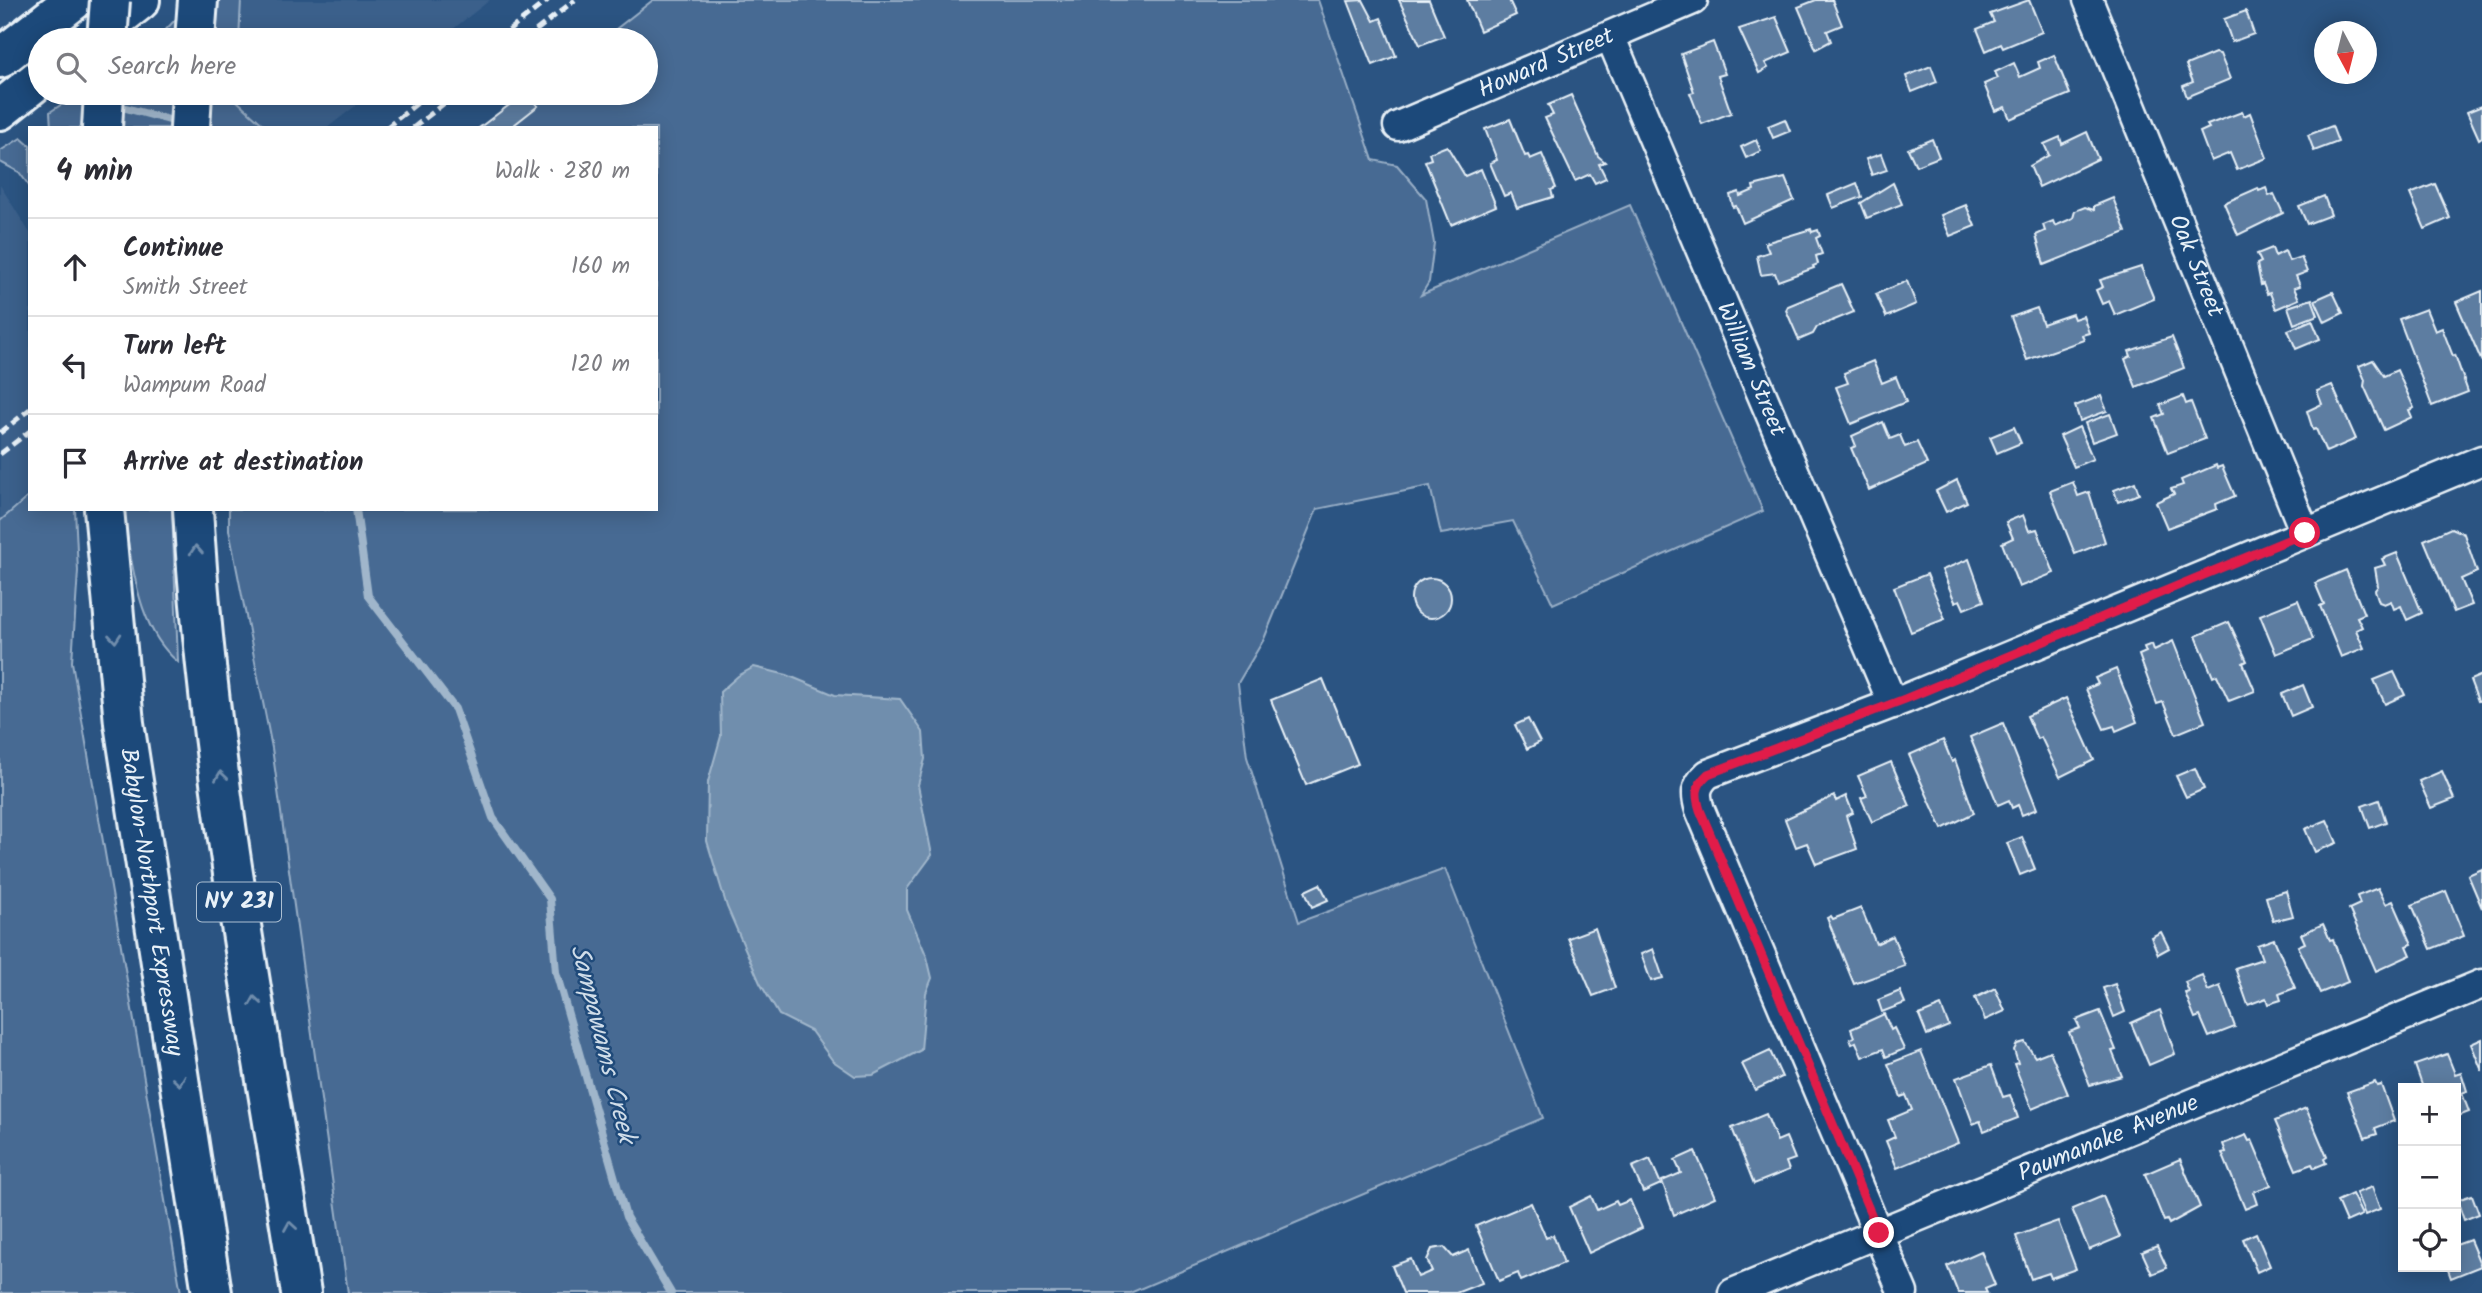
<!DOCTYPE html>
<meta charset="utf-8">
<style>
body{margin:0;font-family:Kalam,sans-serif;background:#f2f2f3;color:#2b2b33}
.controls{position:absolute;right:21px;bottom:21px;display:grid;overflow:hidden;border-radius:0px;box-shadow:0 4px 18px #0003}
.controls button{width:63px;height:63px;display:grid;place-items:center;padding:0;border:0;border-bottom:2px solid #e1e1e2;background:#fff;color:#2b2b33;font:35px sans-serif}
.compass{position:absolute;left:2314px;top:21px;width:63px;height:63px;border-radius:50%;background:#fff;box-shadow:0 4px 18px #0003;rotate:173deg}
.stop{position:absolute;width:21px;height:21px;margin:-16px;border:5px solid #e11d48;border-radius:50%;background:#fff}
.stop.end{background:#e11d48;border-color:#fff;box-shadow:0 2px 7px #0008}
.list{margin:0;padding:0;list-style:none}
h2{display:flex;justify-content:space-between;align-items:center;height:91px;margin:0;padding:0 28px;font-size:30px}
h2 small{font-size:23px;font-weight:400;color:#7c7c81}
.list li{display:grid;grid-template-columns:46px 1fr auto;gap:21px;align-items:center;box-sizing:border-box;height:98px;padding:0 28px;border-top:2px solid #e1e1e2}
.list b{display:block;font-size:26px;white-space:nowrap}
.list p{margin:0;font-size:23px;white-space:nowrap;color:#7c7c81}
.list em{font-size:23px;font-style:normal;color:#7c7c81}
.icon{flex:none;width:38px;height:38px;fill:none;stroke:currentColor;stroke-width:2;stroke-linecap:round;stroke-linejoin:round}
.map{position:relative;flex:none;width:2482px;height:1293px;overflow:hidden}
.search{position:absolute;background:#fff;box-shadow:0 4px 18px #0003;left:28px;top:28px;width:630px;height:77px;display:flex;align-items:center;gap:18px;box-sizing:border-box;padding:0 24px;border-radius:38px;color:#7c7c81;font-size:26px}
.panel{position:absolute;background:#fff;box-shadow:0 4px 18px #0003;left:28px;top:126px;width:630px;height:385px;border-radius:0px}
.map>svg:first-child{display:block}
.built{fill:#3a608b}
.green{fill:#476b93;stroke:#98aec6;stroke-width:2}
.water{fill:#708ead;stroke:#a0b6cb;stroke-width:2}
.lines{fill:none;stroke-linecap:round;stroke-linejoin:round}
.stream{stroke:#a0b6cb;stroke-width:8}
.building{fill:#5d7da1;stroke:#e8f1f8;stroke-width:2}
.street-casing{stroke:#e8f1f8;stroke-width:33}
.secondary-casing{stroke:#e8f1f8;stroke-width:44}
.primary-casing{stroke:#e8f1f8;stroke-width:44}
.street{stroke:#1f4a7a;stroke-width:28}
.secondary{stroke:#1f4a7a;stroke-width:38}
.primary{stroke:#1f4a7a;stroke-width:38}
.rail{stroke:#e8f1f8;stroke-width:5;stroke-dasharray:10 5;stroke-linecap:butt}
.primary-bridge-casing{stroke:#e8f1f8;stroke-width:44;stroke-linecap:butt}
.primary-bridge{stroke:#1f4a7a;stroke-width:38}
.oneway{stroke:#6f8dac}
.route{stroke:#e11d48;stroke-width:9}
.labels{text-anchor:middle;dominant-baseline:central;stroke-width:5;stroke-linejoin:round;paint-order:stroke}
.shield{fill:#1f4a7a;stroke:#acbfd2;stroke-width:2}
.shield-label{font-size:23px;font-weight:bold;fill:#e8f1f8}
.street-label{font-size:24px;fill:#e8f1f8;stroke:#1f4a7a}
.water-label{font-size:26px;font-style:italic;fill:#d0dde9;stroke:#1f4a7a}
</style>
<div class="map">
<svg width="2482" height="1293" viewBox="0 0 2482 1293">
<rect width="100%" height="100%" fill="#2b5482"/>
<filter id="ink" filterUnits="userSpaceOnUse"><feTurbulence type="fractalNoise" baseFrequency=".0143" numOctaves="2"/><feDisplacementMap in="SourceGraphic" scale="14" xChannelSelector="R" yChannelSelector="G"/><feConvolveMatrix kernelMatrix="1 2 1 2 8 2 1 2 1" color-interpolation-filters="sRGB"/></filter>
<g filter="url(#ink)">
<g class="built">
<polygon points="241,0 490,0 439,40 239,40"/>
<polygon points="236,93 372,93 327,128 267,128 236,100"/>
<polygon points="0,185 30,233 30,492 0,520"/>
</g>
<g class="green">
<polygon points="194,0 241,0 239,40 156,40"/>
<polygon points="653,0 1318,0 1373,160 1397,165 1426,199 1434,243 1429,282 1421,295 1630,205 1763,511 1553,604 1513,521 1441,534 1430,486 1317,509 1264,639 1238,683 1247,757 1299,922 1445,869 1543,1118 1130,1293 348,1293 272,748 229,530 229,509 656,509 656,128 490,128 535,93 646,93 646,40 602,40"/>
<polygon points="79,93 236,93 236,100 267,128 51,128 50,112"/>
<polygon points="21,138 30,146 30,187 19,172 0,162 0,151"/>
<polygon points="30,495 30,509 75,509 78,571 72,662 181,1293 0,1293 0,521"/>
<path d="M122,509h50l6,153c-43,-35 -45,-102 -56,-153z"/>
</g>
<polygon class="water" points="754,667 787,675 835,695 900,699 923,732 925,759 918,785 932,855 907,889 907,910 927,957 932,978 926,993 921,1050 873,1075 855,1076 833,1061 811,1031 779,1015 760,983 727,907 707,841 708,782 721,736 720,692 738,676"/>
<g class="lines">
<g class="stream">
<polyline points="73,93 93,98"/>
<polyline points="115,105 180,123"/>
<polyline points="356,509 368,596 455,709 493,818 550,899 556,972 626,1217 671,1293"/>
</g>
</g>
<g class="building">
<polygon points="1363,0 1374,21 1381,18 1396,56 1373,65 1348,1"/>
<polygon points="1399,0 1429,0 1444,36 1420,45"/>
<polygon points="1467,0 1509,0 1516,15 1480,31"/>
<polygon points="1816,0 1832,0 1842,25 1827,31 1831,41 1816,49 1798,7"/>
<polygon points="2029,0 2042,32 2003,48 2001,44 1986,51 1977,29 1994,22 1990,14"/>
<polygon points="2246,11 2254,34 2232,42 2224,19"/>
<polygon points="1776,17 1791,52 1765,63 1768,68 1759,73 1739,29"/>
<polygon points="1713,42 1725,74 1718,76 1731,113 1702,124 1690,93 1694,92 1681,54"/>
<polygon points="2215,53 2220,54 2230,79 2187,97 2183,86 2193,82 2186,65"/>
<polygon points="2054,55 2070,94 2010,119 2005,107 1995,111 1984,84 1998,78 1995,72 2014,63 2020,77 2040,68 2038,62"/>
<polygon points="1931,66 1937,82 1912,92 1906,76"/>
<polygon points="525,93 538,106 510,128 479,128"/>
<polygon points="1571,95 1598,156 1605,162 1599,164 1606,178 1595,183 1590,174 1575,181 1545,118 1553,115 1548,105"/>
<polygon points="2482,106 2482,137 2479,139 2467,112"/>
<polygon points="2242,112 2244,116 2250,113 2267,158 2237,170 2230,153 2211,161 2200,132 2209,128 2207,125"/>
<polygon points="1510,119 1525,156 1528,155 1530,159 1542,154 1556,188 1551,190 1553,197 1517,208 1511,193 1504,196 1490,163 1497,160 1485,129"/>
<polygon points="1785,119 1790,131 1773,138 1768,126"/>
<polygon points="2332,126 2338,142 2314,151 2308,135"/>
<polygon points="2087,132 2098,159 2039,187 2030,166 2049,155 2044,144 2060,137 2062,144"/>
<polygon points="1932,139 1939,157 1916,166 1908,149"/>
<polygon points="1756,140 1761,151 1746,158 1741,147"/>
<polygon points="1447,146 1465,176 1481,169 1496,206 1451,225 1425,161 1431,159 1429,153"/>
<polygon points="1881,154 1887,170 1872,175 1866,159"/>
<polygon points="1785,178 1794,200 1743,223 1736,206 1733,207 1730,195 1739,192 1740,196 1754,190 1753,186"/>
<polygon points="1857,183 1862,197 1833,208 1828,195"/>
<polygon points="1893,183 1902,204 1867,218 1861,203"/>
<polygon points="2435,184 2450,218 2425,229 2410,194"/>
<polygon points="2258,188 2259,191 2266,188 2269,196 2274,194 2283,213 2238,235 2224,203"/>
<polygon points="2324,196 2331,215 2307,224 2299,206"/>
<polygon points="2113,198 2126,232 2044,265 2036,235 2045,231 2043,225 2053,221 2055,226 2073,218 2075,211 2085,207 2094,210 2094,206"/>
<polygon points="1966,205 1975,226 1950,236 1941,215"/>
<polygon points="1811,229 1812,232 1818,230 1820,236 1816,238 1822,254 1816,256 1818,264 1813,266 1814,268 1778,281 1775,273 1761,275 1757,256 1769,252 1765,243"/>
<polygon points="2272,248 2275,256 2285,251 2289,261 2301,257 2307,272 2296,276 2300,286 2294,288 2299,299 2276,309 2270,293 2267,294 2263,284 2261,285 2257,264 2261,262 2257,254"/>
<polygon points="2141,267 2154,299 2115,315 2109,301 2102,304 2096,290 2103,287 2100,280"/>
<polygon points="1907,281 1916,304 1886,317 1876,294"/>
<polygon points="1841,284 1854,312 1817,327 1813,334 1799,340 1786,310 1788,306"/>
<polygon points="2482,291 2482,362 2456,302"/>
<polygon points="2333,292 2343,313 2325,322 2315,300"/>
<polygon points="2312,299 2318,315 2294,324 2288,307"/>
<polygon points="2037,308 2043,324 2072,314 2074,319 2083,316 2089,333 2082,335 2084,340 2027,360 2011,317"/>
<polygon points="2426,309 2435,331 2442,328 2453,356 2455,355 2468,392 2432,406 2399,319"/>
<polygon points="2312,320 2320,339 2296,349 2288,330"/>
<polygon points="2172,337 2184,368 2136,387 2125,359 2131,356 2129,351"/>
<polygon points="2373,360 2384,376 2397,370 2414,408 2409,410 2412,417 2384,430 2364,386 2365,380 2359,366"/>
<polygon points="1873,361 1882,383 1896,377 1906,402 1851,424 1836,387 1848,383 1844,373"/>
<polygon points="2332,385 2356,439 2326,452 2316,429 2313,430 2307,411 2322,404 2317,391"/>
<polygon points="2101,396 2107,411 2080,421 2075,406"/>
<polygon points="2183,396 2186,404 2191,402 2205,439 2168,453 2154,418 2164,414 2160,405"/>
<polygon points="2110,414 2117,433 2092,442 2085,423"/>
<polygon points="1883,422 1890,439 1900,435 1905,447 1917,442 1927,464 1869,490 1851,448 1856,446 1852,436"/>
<polygon points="2014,427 2021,443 1997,453 1990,437"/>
<polygon points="2079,427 2093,459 2074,467 2060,436"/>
<polygon points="2216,465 2217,468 2222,466 2235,496 2216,504 2217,509 2167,528 2156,502 2174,494 2171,489 2183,485 2181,480"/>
<polygon points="1957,480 1967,502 1946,512 1936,491"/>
<polygon points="2073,482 2078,496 2089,492 2105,542 2075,554 2050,491"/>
<polygon points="2135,482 2139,494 2118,502 2114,490"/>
<polygon points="2023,515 2029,531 2037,529 2054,573 2019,587 2002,543 2013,538 2006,522"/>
<polygon points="2451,528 2464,534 2477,572 2461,579 2472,605 2454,612 2424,540"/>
<polygon points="2397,553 2422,613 2407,620 2401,606 2394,609 2391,601 2384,604 2379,602 2375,590 2378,586 2375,568 2385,565 2382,559"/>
<polygon points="1969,559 1984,601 1964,609 1960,600 1955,602 1942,570"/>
<polygon points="2346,570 2364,614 2357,617 2362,627 2356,630 2364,648 2341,657 2320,606 2324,604 2315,583"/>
<polygon points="1927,574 1945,619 1911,632 1894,587"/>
<circle cx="1431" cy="598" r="20"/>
<polygon points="2298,600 2313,639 2276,654 2260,615"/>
<polygon points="2229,622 2247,661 2243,663 2255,691 2229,701 2217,675 2213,677 2196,636"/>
<polygon points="2173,641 2205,722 2176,734 2163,702 2157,704 2139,655 2146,652 2144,647 2152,644 2154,650"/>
<polygon points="2116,669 2137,722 2116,731 2114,726 2104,729 2086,689 2098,684 2095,678"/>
<polygon points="2394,672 2405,695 2385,704 2374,680"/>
<polygon points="2482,675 2482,700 2478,701 2470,680"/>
<polygon points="1323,679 1358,764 1306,785 1271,700"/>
<polygon points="2303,685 2312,707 2291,716 2282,694"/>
<polygon points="2066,698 2094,760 2060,777 2041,737 2037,739 2027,716"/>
<polygon points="1528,719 1540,742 1527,749 1515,725"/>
<polygon points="2003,723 2037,809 2022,815 2018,805 2012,808 2009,800 1998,805 1970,737"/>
<polygon points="1943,740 1952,762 1955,760 1974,813 1942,829 1909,755"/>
<polygon points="1891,762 1910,806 1872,822 1861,798 1867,796 1858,776"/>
<polygon points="2195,768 2204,789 2186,797 2176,776"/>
<polygon points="2442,771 2454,799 2431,808 2419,781"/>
<polygon points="1834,796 1836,801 1846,796 1853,813 1846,816 1857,849 1816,864 1807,843 1796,847 1785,819"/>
<polygon points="2379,800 2386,822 2370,828 2362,806"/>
<polygon points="2327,820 2337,843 2315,852 2305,829"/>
<polygon points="2022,837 2035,869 2020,875 2007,843"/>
<polygon points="2482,869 2482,908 2468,875"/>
<polygon points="1320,884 1328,900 1312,907 1305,891"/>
<polygon points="2378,888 2386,904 2393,901 2412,944 2407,946 2411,955 2376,971 2349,909 2360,904 2357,896"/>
<polygon points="2286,891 2293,916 2273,921 2266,897"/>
<polygon points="2446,891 2464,936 2431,949 2412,905"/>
<polygon points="1861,908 1876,944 1893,936 1905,966 1854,984 1827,918 1831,916 1833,919"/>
<polygon points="2323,924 2330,940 2333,939 2348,982 2320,993 2298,946 2305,943 2301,934"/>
<polygon points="1595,928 1615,988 1593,996 1568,938"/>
<polygon points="2161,932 2169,948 2158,954 2151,937"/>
<polygon points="2274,939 2295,988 2279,994 2281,1000 2268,1004 2266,998 2248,1005 2235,968 2262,959 2257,945"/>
<polygon points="1653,949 1663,978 1651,981 1641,954"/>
<polygon points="2202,975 2208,991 2220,986 2235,1027 2209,1037 2200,1016 2195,1018 2185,993 2189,992 2185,982"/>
<polygon points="2115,984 2125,1012 2114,1017 2103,988"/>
<polygon points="1995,988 2005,1011 1985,1020 1975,998"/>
<polygon points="1900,991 1905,1003 1882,1012 1878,1000"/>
<polygon points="1941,1006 1949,1026 1927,1035 1919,1015"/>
<polygon points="2160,1010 2175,1054 2149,1065 2131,1023"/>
<polygon points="2100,1011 2116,1050 2112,1051 2122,1076 2090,1085 2069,1032 2080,1028 2076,1020"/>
<polygon points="1884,1014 1891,1030 1894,1028 1904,1049 1886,1057 1883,1049 1862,1057 1856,1042 1852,1044 1850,1039 1854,1037 1851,1029"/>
<polygon points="2482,1039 2482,1071 2471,1044"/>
<polygon points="2025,1042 2035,1057 2050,1051 2068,1094 2032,1109 2014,1064 2018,1063 2014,1050 2017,1044"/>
<polygon points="1770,1051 1782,1077 1755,1090 1742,1064"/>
<polygon points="1921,1051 1958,1143 1897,1168 1886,1141 1895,1137 1888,1120 1912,1110 1906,1095 1901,1097 1888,1064"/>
<polygon points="2447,1054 2455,1074 2461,1072 2467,1091 2462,1093 2469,1112 2456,1117 2456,1088 2423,1088 2415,1065"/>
<polygon points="1991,1065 2003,1097 2010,1095 2018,1118 1984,1131 1980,1121 1973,1124 1956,1078"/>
<polygon points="2375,1082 2377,1086 2381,1085 2394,1121 2375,1128 2377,1134 2365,1138 2347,1092"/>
<polygon points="2306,1108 2327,1157 2324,1159 2326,1163 2314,1168 2312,1164 2296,1170 2275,1121"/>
<polygon points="1766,1114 1777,1141 1786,1137 1795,1159 1786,1162 1789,1170 1754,1184 1732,1128"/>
<polygon points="2246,1135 2249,1141 2252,1140 2271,1185 2253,1192 2257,1204 2245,1209 2222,1153 2226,1152 2223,1144"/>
<polygon points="1695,1151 1715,1197 1674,1215 1662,1181 1681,1173 1675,1160"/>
<polygon points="1650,1159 1661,1184 1643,1192 1632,1167"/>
<polygon points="2180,1159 2200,1207 2169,1224 2167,1220 2164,1221 2145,1174"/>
<polygon points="2372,1187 2380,1209 2365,1215 2356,1193"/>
<polygon points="2352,1194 2362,1215 2346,1222 2337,1201"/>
<polygon points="2472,1195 2479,1214 2464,1220 2457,1200"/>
<polygon points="1591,1196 1597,1210 1616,1201 1618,1205 1630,1200 1642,1228 1589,1253 1569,1207"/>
<polygon points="2103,1196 2120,1237 2089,1250 2072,1209"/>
<polygon points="1531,1203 1546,1238 1553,1235 1564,1263 1521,1281 1518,1273 1499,1281 1476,1226"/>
<polygon points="2058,1221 2076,1269 2051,1278 2049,1273 2031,1279 2016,1236"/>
<polygon points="2256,1233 2270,1266 2257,1272 2243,1239"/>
<polygon points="2470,1240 2481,1266 2451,1278 2447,1267 2456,1267 2456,1245"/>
<polygon points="2157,1246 2167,1268 2152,1274 2142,1252"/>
<polygon points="1444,1247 1453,1257 1469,1250 1482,1283 1456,1293 1403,1293 1392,1266 1411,1259 1418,1277 1432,1271 1427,1260 1432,1249"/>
<polygon points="1981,1251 1995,1285 1985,1289 1987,1293 1958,1293 1947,1266"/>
</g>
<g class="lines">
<defs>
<g id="street">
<path id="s1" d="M2088,0l217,533"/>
<path id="s2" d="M1610,36l283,668"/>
<path id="s3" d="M1398,126l295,-126"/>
<path id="s4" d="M1733,1293l749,-309"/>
<path d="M1903,1293l-203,-483c-5,-16 -5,-24 8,-36l197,-75 577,-239"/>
</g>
<g id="secondary">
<polyline points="89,40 140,0"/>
<polyline points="0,58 74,0"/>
<polyline points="0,110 40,78"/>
</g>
<g id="primary">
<polyline points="195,40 198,0"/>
<polyline points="102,128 104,93"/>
<polyline points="190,128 192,93"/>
<path id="s5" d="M104,509l20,214 88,570"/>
<path d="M193,509c15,263 67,524 108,784"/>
</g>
</defs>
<use href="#street" class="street-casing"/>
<use href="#secondary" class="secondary-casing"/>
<use href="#primary" class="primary-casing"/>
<use href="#street" class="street"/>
<use href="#secondary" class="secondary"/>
<use href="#primary" class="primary"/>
<g class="rail">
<polyline points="497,40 548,0"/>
<polyline points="524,40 575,0"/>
<polyline points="386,128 430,93"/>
<polyline points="413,128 457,93"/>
<polyline points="0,433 30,409"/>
<polyline points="0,454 30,431"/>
</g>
<defs>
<polyline id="primary-bridge" points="107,40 110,0"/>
</defs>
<use href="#primary-bridge" class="primary-bridge-casing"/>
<use href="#primary-bridge" class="primary-bridge"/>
</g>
<defs><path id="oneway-chevron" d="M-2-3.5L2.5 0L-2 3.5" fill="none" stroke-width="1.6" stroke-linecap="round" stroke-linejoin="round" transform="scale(1.75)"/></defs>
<g class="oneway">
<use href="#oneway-chevron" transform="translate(196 550) rotate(-94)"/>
<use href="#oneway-chevron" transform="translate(115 638) rotate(85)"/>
<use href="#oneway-chevron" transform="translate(221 776) rotate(-98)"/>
<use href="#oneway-chevron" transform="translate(255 1001) rotate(-99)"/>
<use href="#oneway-chevron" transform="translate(179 1081) rotate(81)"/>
<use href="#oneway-chevron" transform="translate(290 1226) rotate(-99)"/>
</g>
</g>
<g class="lines" filter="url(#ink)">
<path class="route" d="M1879,1233l-179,-423c-5,-16 -5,-24 8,-36l197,-75 400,-166"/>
</g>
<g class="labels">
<rect class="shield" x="197" y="882.5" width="84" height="39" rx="5"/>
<g class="shield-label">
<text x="239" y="902">NY 231</text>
</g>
<g class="street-label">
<text stroke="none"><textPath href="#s3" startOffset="161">Howard Street</textPath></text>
<text stroke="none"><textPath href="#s1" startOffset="287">Oak Street</textPath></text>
<text stroke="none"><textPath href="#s2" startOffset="362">William Street</textPath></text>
<text stroke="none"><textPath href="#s5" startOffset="396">Babylon-Northport Expressway</textPath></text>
<text stroke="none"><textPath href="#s4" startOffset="406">Paumanake Avenue</textPath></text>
</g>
<g class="water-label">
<text transform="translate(602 1044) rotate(76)">Sampawams Creek</text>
</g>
</g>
</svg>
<div class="controls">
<button>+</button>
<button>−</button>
<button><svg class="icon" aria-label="locate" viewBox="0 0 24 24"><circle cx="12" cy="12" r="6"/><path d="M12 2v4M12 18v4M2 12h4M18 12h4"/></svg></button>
</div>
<svg class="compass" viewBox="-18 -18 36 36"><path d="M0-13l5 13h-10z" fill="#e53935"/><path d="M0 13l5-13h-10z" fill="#7c7c81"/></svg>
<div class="stop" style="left:2305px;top:533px"></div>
<div class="stop end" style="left:1879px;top:1233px"></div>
<div class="search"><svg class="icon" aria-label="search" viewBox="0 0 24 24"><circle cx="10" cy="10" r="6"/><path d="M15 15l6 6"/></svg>Search here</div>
<section class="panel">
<h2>4 min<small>Walk · 280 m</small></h2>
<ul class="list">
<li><svg class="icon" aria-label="ahead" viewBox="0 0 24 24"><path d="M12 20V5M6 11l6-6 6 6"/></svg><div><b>Continue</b><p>Smith Street</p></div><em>160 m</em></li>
<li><svg class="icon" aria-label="left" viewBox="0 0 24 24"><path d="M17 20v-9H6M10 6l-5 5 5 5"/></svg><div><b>Turn left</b><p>Wampum Road</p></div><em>120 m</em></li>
<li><svg class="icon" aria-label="arrive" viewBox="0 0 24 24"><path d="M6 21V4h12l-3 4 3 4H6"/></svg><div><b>Arrive at destination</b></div></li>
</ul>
</section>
</div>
